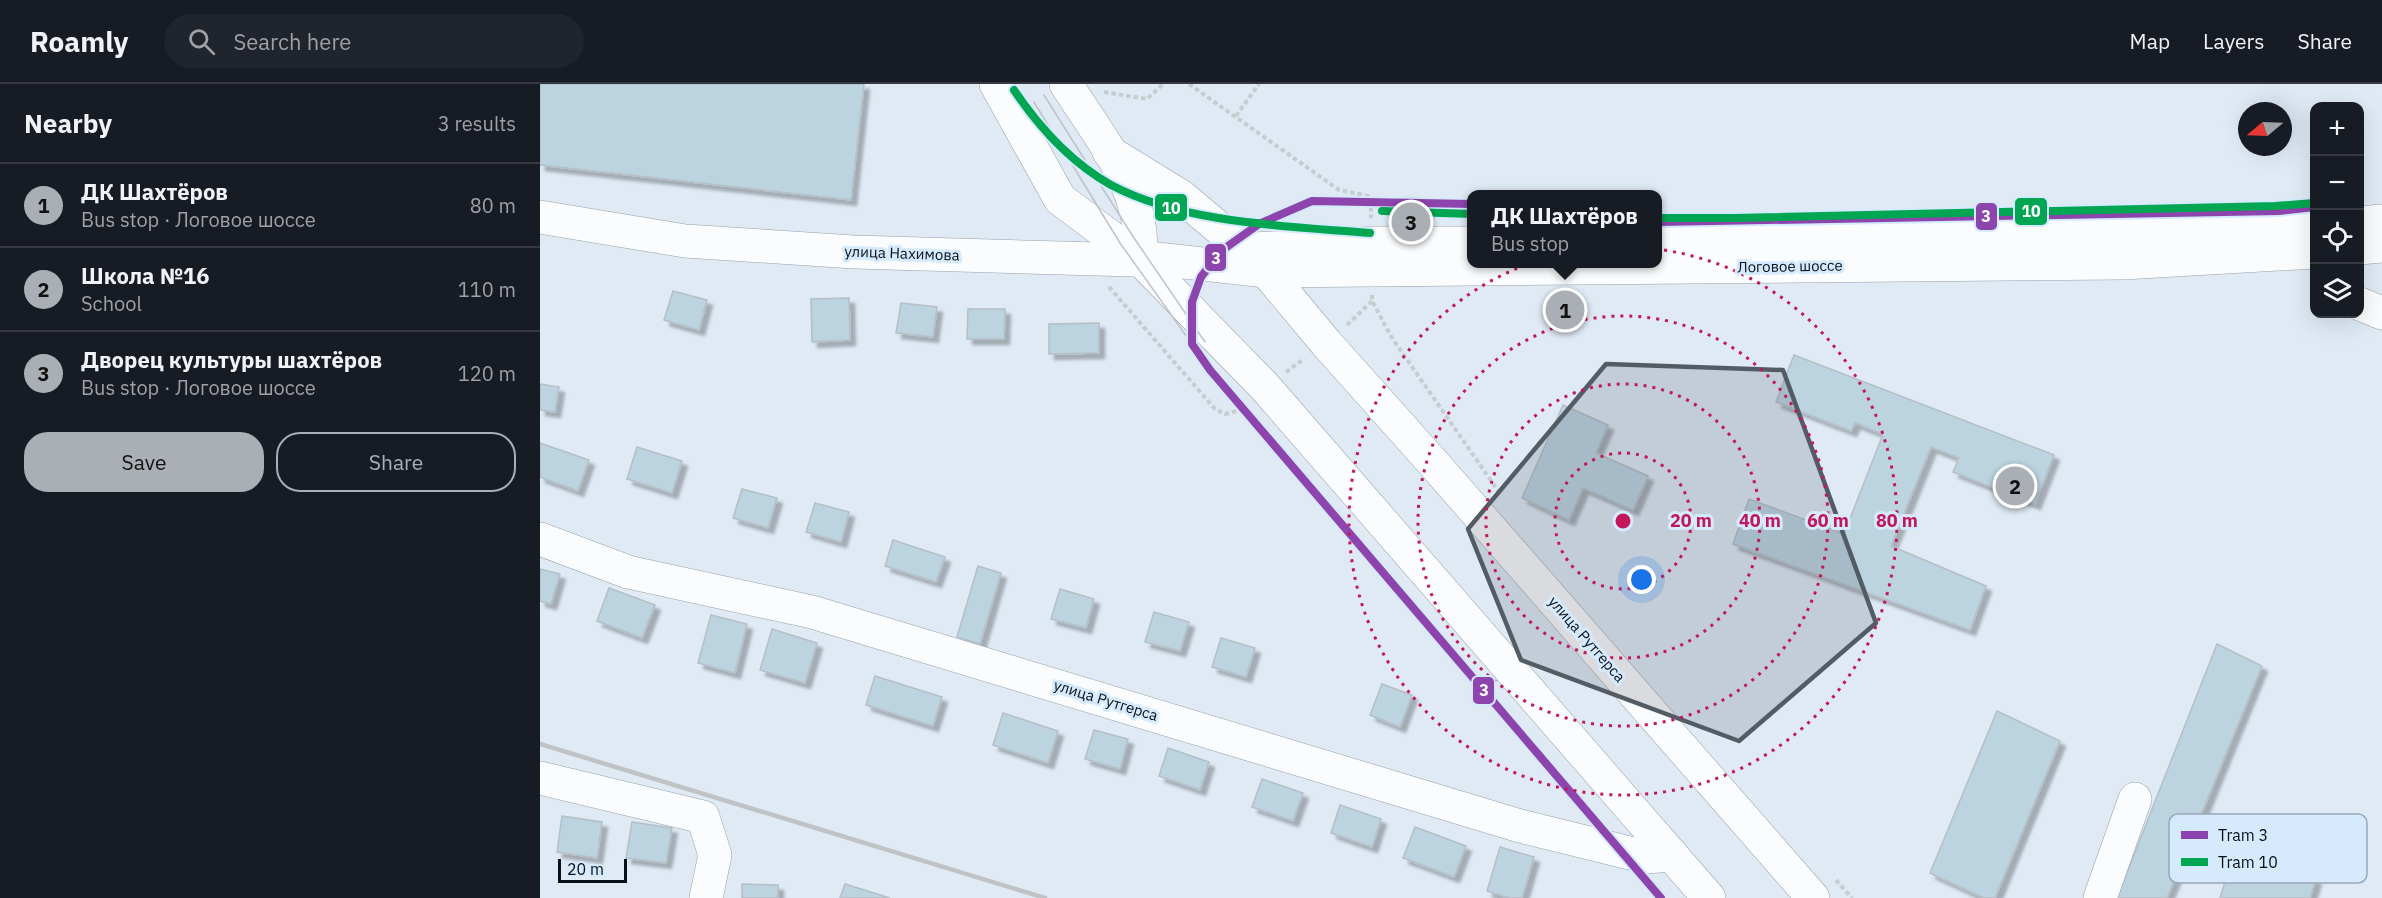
<!DOCTYPE html>
<meta charset="utf-8">
<style>
body{margin:0;font-family:"IBM Plex Sans",sans-serif;background:#20242c;color:#f1f3f6}
.controls{position:absolute;right:18px;top:18px;display:grid;overflow:hidden;border-radius:12px;box-shadow:0 6px 24px #0002}
.controls button{width:54px;height:54px;display:grid;place-items:center;padding:0;border:0;border-bottom:2px solid #363941;background:#171b24;color:#f1f3f6;font:30px sans-serif}
.compass{position:absolute;left:1698px;top:18px;width:54px;height:54px;border-radius:50%;background:#171b24;box-shadow:0 6px 24px #0002;rotate:251deg}
.scale{position:absolute;left:18px;bottom:15px;width:69px;box-sizing:border-box;padding-left:6px;border:3px solid #070f17;border-top:0;font-size:16px;line-height:21px;white-space:nowrap;color:#070f17;-webkit-text-stroke:4px #d6eafe;paint-order:stroke}
.you{position:absolute;left:1102px;top:496px;width:21px;height:21px;margin:-15px;border:4px solid #fff;border-radius:50%;background:#1a73e8;box-shadow:0 0 0 9px #1a73e833}
.badge{display:grid;place-items:center;width:39px;height:39px;border-radius:50%;background:#aaafb5;color:#111;font-size:20px;font-weight:700}
.pin{position:absolute;translate:-50% -50%;border:3px solid #fff;box-shadow:0 2px 6px #0006}
.popup{position:absolute;left:927px;top:106px;width:195px;height:78px;box-sizing:border-box;display:grid;place-content:center;border-radius:12px;background:#171b24;filter:drop-shadow(0 2px 4px #0005);font-size:20px;white-space:nowrap;color:#9ea1a6}
.popup b{font-size:22px;color:#f1f3f6}
.popup::after{content:'';position:absolute;left:50%;top:100%;margin-left:-12px;border:12px solid transparent;border-top-color:#171b24}
.list{margin:0;padding:0;list-style:none}
h2{display:flex;justify-content:space-between;align-items:center;height:78px;margin:0;padding:0 24px;font-size:26px}
h2 small{font-size:20px;font-weight:400;color:#9ea1a6}
.list li{display:grid;grid-template-columns:39px 1fr auto;gap:18px;align-items:center;box-sizing:border-box;height:84px;padding:0 24px;border-top:2px solid #363941}
.list b{display:block;font-size:22px;white-space:nowrap}
.list p{margin:0;font-size:20px;white-space:nowrap;color:#9ea1a6}
.list em{font-size:20px;font-style:normal;color:#9ea1a6}
.actions{display:flex;gap:12px;padding:18px 24px}
.actions a{flex:1;padding:14px 0;border:2px solid #aaafb5;border-radius:24px;text-align:center;font-size:21px;color:#aaafb5}
.actions .main{background:#aaafb5;color:#111}
.icon{flex:none;width:33px;height:33px;fill:none;stroke:currentColor;stroke-width:2;stroke-linecap:round;stroke-linejoin:round}
.map{position:relative;flex:none;width:1842px;height:814px;overflow:hidden}
header{display:flex;align-items:center;gap:36px;box-sizing:border-box;height:84px;padding:0 30px;background:#171b24;border-bottom:2px solid #363941}
header strong{font-size:28px}
nav{display:flex;gap:33px;margin-inline-start:auto;font-size:21px}
.search{width:420px;height:54px;background:#20242c;display:flex;align-items:center;gap:15px;box-sizing:border-box;padding:0 21px;border-radius:33px;color:#9ea1a6;font-size:22px}
main{display:flex}
aside{flex:1;background:#171b24}
.map>svg:first-child{display:block}
.building{fill:#bcd3e0;stroke:#b4bfc6;stroke-width:1.5;filter:url(#shadow)}
.lines{fill:none;stroke-linecap:round;stroke-linejoin:round}
.minor-casing{stroke:#97a0aa;stroke-width:34}
.major-casing{stroke:#97a0aa;stroke-width:34}
.path{stroke:#c7cccf;stroke-width:4;stroke-dasharray:4.5 3;stroke-linecap:butt}
.minor{stroke:#fafcfe;stroke-width:33}
.major{stroke:#fafcfe;stroke-width:33}
.tram{stroke:#c0c3c6;stroke-width:1.5}
.rail{stroke:#c0c3c6;stroke-width:4.5}
.tram-1-casing{stroke:#d6eafe;stroke-width:12}
.tram-2-casing{stroke:#d6eafe;stroke-width:12}
.tram-1{stroke:#8e44ad;stroke-width:8}
.tram-2{stroke:#00a651;stroke-width:8}
.marked{fill:#535c65;fill-opacity:0.2;stroke:#535c65;stroke-width:4.5;stroke-linejoin:round}
.ring{fill:none;stroke:#c2185b;stroke-width:3;stroke-dasharray:3 6}
.labels{text-anchor:middle;dominant-baseline:central;stroke-width:6;stroke-linejoin:round;paint-order:stroke}
.street-label{font-size:15px;fill:#070f17;stroke:#d6eafe}
.key{fill:#d6eafe;stroke:#98a8b9;stroke-width:1.5}
.key-label{font-size:16px;fill:#070f17}
.centre{fill:#c2185b;stroke:#d6eafe;stroke-width:3}
.ring-label{font-size:18px;text-anchor:middle;font-weight:bold;fill:#c2185b;stroke:#d6eafe;stroke-width:6;stroke-linejoin:round;paint-order:stroke}
.line-badge{stroke:#d6eafe;stroke-width:2}
.badge-label{font-size:16px;text-anchor:middle;font-weight:bold;fill:#fff}
</style>
<header>
<strong>Roamly</strong>
<div class="search"><svg class="icon" aria-label="search" viewBox="0 0 24 24"><circle cx="10" cy="10" r="6"/><path d="M15 15l6 6"/></svg>Search here</div>
<nav><a>Map</a><a>Layers</a><a>Share</a></nav>
</header>
<main>
<aside>
<h2>Nearby<small>3 results</small></h2>
<ul class="list">
<li><span class="badge">1</span><div><b>ДК Шахтёров</b><p>Bus stop · Логовое шоссе</p></div><em>80 m</em></li>
<li><span class="badge">2</span><div><b>Школа №16</b><p>School</p></div><em>110 m</em></li>
<li><span class="badge">3</span><div><b>Дворец культуры шахтёров</b><p>Bus stop · Логовое шоссе</p></div><em>120 m</em></li>
</ul>
<div class="actions"><a class="main">Save</a><a>Share</a></div>
</aside>
<div class="map">
<svg width="1842" height="814" viewBox="0 0 1842 814">
<defs>
<filter id="shadow"><feDropShadow dx="5.5" dy="5.5" stdDeviation="1.5" flood-color="#0004"/></filter>
</defs>
<rect width="100%" height="100%" fill="#dfeaf5"/>
<g class="building">
<polygon points="0,0 324,0 311,116 0,81"/>
<polygon points="133,207 167,216 159,246 124,236"/>
<polygon points="309,214 310,256 272,258 271,215"/>
<polygon points="361,219 397,223 393,253 356,249"/>
<polygon points="428,225 465,225 464,255 427,255"/>
<polygon points="559,239 559,269 509,270 509,240"/>
<polygon points="1254,271 1514,371 1495,420 1413,388 1419,374 1391,363 1351,462 1446,502 1430,546 1193,460 1209,415 1304,450 1343,350 1315,339 1311,347 1236,318"/>
<polygon points="0,300 19,303 15,328 0,326"/>
<polygon points="1023,321 1068,341 1056,369 1108,392 1093,426 1043,404 1029,436 982,414"/>
<polygon points="0,359 49,376 38,407 0,393"/>
<polygon points="97,363 142,377 132,409 87,395"/>
<polygon points="202,405 237,414 228,444 193,434"/>
<polygon points="275,419 309,428 301,458 266,448"/>
<polygon points="353,456 405,473 396,498 345,482"/>
<polygon points="438,482 461,489 440,560 417,553"/>
<polygon points="0,485 20,490 11,520 0,517"/>
<polygon points="69,504 115,521 102,554 57,537"/>
<polygon points="520,505 554,515 546,544 511,535"/>
<polygon points="614,528 649,538 640,567 605,558"/>
<polygon points="171,531 207,540 195,589 158,579"/>
<polygon points="232,545 277,559 265,599 220,586"/>
<polygon points="681,554 715,564 706,593 672,583"/>
<polygon points="1677,560 1722,582 1627,814 1577,814"/>
<polygon points="335,592 402,613 393,642 326,621"/>
<polygon points="842,600 872,611 860,643 830,631"/>
<polygon points="1457,627 1520,657 1455,814 1444,814 1390,789"/>
<polygon points="463,629 518,647 508,679 453,661"/>
<polygon points="554,646 588,655 580,685 545,675"/>
<polygon points="628,664 669,678 660,706 619,692"/>
<polygon points="722,695 763,709 753,737 712,723"/>
<polygon points="800,721 841,735 832,763 791,749"/>
<polygon points="22,732 62,738 57,774 17,768"/>
<polygon points="92,738 132,744 126,779 86,774"/>
<polygon points="875,743 926,762 914,793 863,774"/>
<polygon points="960,763 994,773 982,814 969,814 947,807"/>
<polygon points="1694,769 1776,795 1770,814 1680,814"/>
<polygon points="202,800 238,801 238,814 202,814"/>
<polygon points="305,800 350,814 300,814"/>
</g>
<g class="lines">
<defs>
<g id="minor">
<polyline points="1820,220 1842,229"/>
<polyline points="0,455 88,488 272,528 980,742 1106,773 1132,771"/>
<polyline points="0,694 163,733 175,771 166,814"/>
<polyline points="1560,814 1595,715"/>
</g>
<g id="major">
<polyline points="456,0 520,115 600,175 725,303 1169,814"/>
<path d="M526,0c34,54 81,108 74,175"/>
<polyline points="569,68 642,113 693,156 726,187 786,259 895,381 1273,814"/>
<polyline points="0,133 145,157 314,168 592,176 608,174 726,187 1583,179 1774,168"/>
<polyline points="1820,139 1842,137"/>
<polyline points="1118,158 1574,152 1774,143"/>
<polyline points="1820,164 1842,162"/>
<polyline points="691,166 832,159 932,159"/>
</g>
</defs>
<use href="#minor" class="minor-casing"/>
<use href="#major" class="major-casing"/>
<g class="path">
<polyline points="649,0 799,106 828,112 831,117 831,134"/>
<polyline points="564,8 607,15 623,0"/>
<polyline points="696,32 719,0"/>
<polyline points="569,203 675,325 685,330 697,327 706,321"/>
<polyline points="832,211 832,217 852,254 961,411"/>
<polyline points="807,241 832,217"/>
<polyline points="746,288 764,275"/>
<polyline points="1296,796 1312,814"/>
</g>
<use href="#minor" class="minor"/>
<use href="#major" class="major"/>
<g class="tram">
<polyline points="504,11 592,151 665,258"/>
<polyline points="494,18 580,159 652,260"/>
</g>
<polyline class="rail" points="0,660 505,814"/>
<defs>
<g id="tram-1">
<polyline points="932,120 772,117 719,140 681,167 661,193 652,218 652,260 670,286 1121,814"/>
<polyline points="1118,138 1739,127 1774,123"/>
</g>
<g id="tram-2">
<path d="M474,6c25,37 58,73 97,95 74,39 177,41 259,48"/>
<polyline points="842,127 932,130"/>
<polyline points="1118,134 1194,134 1735,122 1774,119"/>
</g>
</defs>
<use href="#tram-1" class="tram-1-casing"/>
<use href="#tram-2" class="tram-2-casing"/>
<use href="#tram-1" class="tram-1"/>
<use href="#tram-2" class="tram-2"/>
</g>
<path class="marked" d="M1066,280l177,6 93,253 -137,118 -218,-81 -53,-131z"/>
<g class="ring">
<circle cx="1083" cy="437" r="68"/>
<circle cx="1083" cy="437" r="137"/>
<circle cx="1083" cy="437" r="205"/>
<circle cx="1083" cy="437" r="274"/>
</g>
<g class="labels">
<g class="street-label">
<text transform="translate(362 169) rotate(2)">улица Нахимова</text>
<text transform="translate(1250 182) rotate(-1)">Логовое шоссе</text>
<text transform="translate(1047 555) rotate(49)">улица Рутгерса</text>
<text transform="translate(566 616) rotate(17)">улица Рутгерса</text>
</g>
</g>
<rect x="1629" y="730" width="198" height="69" rx="9" class="key"/>
<rect x="1641" y="747" width="27" height="8" fill="#8e44ad"/>
<rect x="1641" y="774" width="27" height="8" fill="#00a651"/>
<g class="key-label">
<text x="1678" y="757">Tram 3</text>
<text x="1678" y="784">Tram 10</text>
</g>
<circle cx="1083" cy="437" r="9" class="centre"/>
<g class="ring-label">
<text x="1151" y="443">20 m</text>
<text x="1220" y="443">40 m</text>
<text x="1288" y="443">60 m</text>
<text x="1357" y="443">80 m</text>
</g>
<g class="line-badge">
<rect x="614" y="109" width="34" height="29" rx="6" fill="#00a651"/>
<rect x="1474" y="113" width="34" height="29" rx="6" fill="#00a651"/>
<rect x="1435" y="118" width="23" height="29" rx="6" fill="#8e44ad"/>
<rect x="664" y="159" width="23" height="29" rx="6" fill="#8e44ad"/>
<rect x="932" y="592" width="23" height="29" rx="6" fill="#8e44ad"/>
</g>
<g class="badge-label">
<text x="631" y="130">10</text>
<text x="1491" y="133">10</text>
<text x="1446" y="138">3</text>
<text x="676" y="180">3</text>
<text x="944" y="612">3</text>
</g>
</svg>
<div class="controls">
<button>+</button>
<button>−</button>
<button><svg class="icon" aria-label="locate" viewBox="0 0 24 24"><circle cx="12" cy="12" r="6"/><path d="M12 2v4M12 18v4M2 12h4M18 12h4"/></svg></button>
<button><svg class="icon" aria-label="layers" viewBox="0 0 24 24"><path d="M12 4l9 5-9 5-9-5zM3 14l9 5 9-5"/></svg></button>
</div>
<svg class="compass" viewBox="-18 -18 36 36"><path d="M0-13l5 13h-10z" fill="#e53935"/><path d="M0 13l5-13h-10z" fill="#9ea1a6"/></svg>
<div class="scale">20 m</div>
<div class="you"></div>
<div class="pin badge" style="left:1025px;top:226px">1</div>
<div class="popup"><b>ДК Шахтёров</b>Bus stop</div>
<div class="pin badge" style="left:1475px;top:402px">2</div>
<div class="pin badge" style="left:871px;top:138px">3</div>
</div>
</main>
